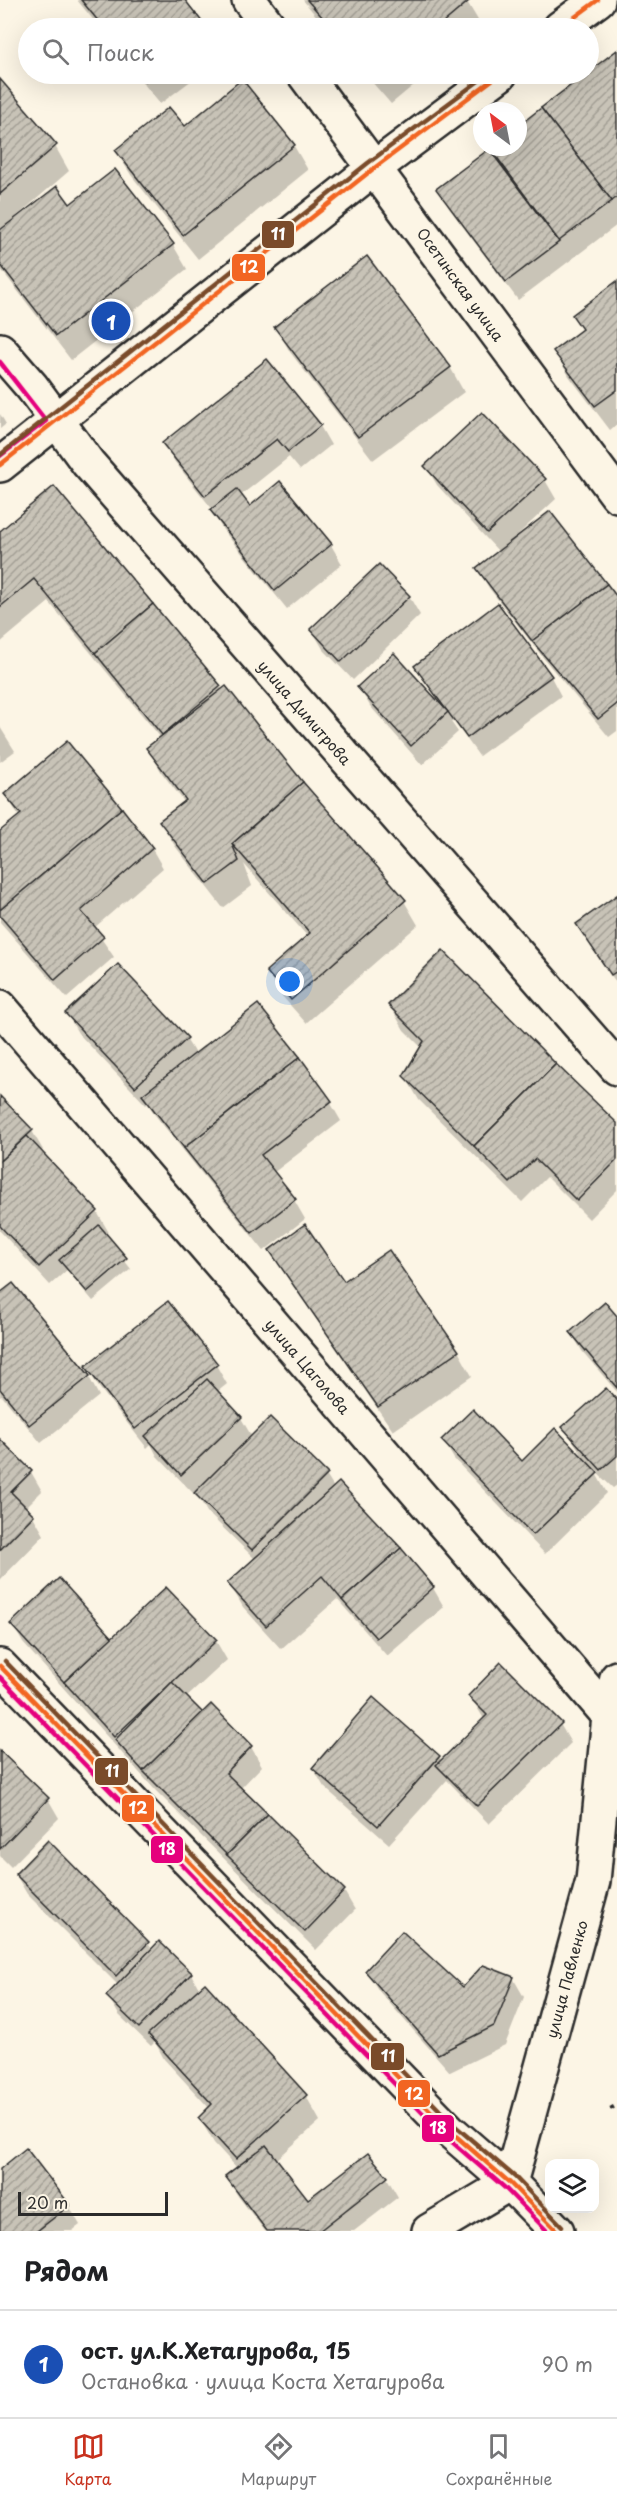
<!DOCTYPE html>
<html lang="ru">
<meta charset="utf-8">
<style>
body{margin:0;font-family:"Playpen Sans",sans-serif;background:#f6f6f6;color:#202124}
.controls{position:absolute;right:18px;bottom:18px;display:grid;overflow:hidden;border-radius:12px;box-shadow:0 6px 24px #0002}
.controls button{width:54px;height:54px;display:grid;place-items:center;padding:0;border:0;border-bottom:2px solid #e0e0e0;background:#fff;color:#202124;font:30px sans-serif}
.compass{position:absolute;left:473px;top:102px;width:54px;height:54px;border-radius:50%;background:#fff;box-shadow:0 6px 24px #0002;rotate:328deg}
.scale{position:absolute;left:18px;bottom:15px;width:150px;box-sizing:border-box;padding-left:6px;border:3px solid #2b2b2b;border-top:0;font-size:16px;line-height:21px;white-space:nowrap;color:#2b2b2b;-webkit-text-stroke:4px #fcf5e5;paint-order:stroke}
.you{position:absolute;left:290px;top:982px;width:21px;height:21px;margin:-15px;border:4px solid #fff;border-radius:50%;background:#1a73e8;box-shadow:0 0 0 9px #1a73e833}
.badge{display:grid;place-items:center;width:39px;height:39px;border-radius:50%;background:#c8321e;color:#fff;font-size:20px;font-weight:700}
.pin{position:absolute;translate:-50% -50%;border:3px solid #fff;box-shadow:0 2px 6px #0006}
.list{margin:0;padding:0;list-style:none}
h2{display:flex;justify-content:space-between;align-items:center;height:78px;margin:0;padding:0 24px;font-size:26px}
h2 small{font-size:20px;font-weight:400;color:#757577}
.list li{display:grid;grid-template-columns:39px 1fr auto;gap:18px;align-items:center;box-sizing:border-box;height:108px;padding:0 24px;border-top:2px solid #e0e0e0}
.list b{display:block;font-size:22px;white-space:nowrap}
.list p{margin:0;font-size:20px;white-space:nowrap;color:#757577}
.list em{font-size:20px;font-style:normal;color:#757577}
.icon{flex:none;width:33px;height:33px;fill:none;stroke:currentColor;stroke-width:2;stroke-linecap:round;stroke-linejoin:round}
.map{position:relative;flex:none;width:617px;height:2231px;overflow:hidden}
.search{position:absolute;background:#fff;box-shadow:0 6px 24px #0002;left:18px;right:18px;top:18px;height:66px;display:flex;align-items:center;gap:15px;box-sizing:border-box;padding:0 21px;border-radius:33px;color:#757577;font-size:22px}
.sheet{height:186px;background:#fff}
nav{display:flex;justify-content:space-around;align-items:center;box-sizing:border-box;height:84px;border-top:2px solid #e0e0e0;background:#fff;font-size:16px;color:#757577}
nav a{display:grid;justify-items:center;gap:3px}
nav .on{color:#c8321e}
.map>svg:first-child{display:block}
.shadow{fill:#0003}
.building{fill:url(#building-hatch);stroke:#2b2b2b;stroke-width:1.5}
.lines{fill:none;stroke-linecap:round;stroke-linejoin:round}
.minor-casing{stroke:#2b2b2b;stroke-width:38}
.major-casing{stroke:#2b2b2b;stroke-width:38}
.path{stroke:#2b2b2b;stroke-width:4;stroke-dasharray:4.5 4.5;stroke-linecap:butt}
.minor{stroke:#fcf5e5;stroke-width:33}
.major{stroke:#fcf5e5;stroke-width:33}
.bus-1-casing{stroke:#fcf5e5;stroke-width:9}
.bus-2-casing{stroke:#fcf5e5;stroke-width:9}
.bus-3-casing{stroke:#fcf5e5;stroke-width:9}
.bus-1{stroke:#f26522;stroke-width:4.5}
.bus-2{stroke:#e5007d;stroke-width:4.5}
.bus-3{stroke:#7a4b2a;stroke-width:4.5}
.labels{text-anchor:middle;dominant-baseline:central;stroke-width:5;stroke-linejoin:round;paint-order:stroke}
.street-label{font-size:15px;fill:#2b2b2b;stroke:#fcf5e5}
.line-badge{stroke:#fcf5e5;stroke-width:2}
.badge-label{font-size:16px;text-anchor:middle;font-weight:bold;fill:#fff}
</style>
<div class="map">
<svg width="617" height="2231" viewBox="0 0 617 2231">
<defs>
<pattern id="building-hatch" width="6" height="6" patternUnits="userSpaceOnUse" patternTransform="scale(1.5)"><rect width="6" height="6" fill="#c8c3b7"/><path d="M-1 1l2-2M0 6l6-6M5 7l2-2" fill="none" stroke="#a39f95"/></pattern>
</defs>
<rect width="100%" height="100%" fill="#fcf5e5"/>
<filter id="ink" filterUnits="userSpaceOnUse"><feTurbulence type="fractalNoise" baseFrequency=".0167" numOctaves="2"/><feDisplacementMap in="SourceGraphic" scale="12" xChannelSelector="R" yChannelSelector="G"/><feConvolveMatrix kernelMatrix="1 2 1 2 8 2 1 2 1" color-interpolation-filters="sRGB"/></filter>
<g filter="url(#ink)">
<g class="shadow">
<polygon points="77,0 183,0 205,28 100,28"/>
<polygon points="303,0 466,0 482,27 480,28 326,28"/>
<polygon points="617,52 617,225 518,300 449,208 438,189 499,160 493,147 518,147 518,128"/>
<polygon points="136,74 200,74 160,104"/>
<polygon points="365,74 427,74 391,104"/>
<polygon points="0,81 55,146 69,171 11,221 12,223 70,206 173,245 187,269 71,360 0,268"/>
<polygon points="184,128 294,146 308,170 198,259 131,175 116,151"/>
<polygon points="617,283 617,424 610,430 569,376 555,351 583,330 574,315"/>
<polygon points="276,327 450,367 464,392 373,460 290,352"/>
<polygon points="0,414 6,424 0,429"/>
<polygon points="320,426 331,445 300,470 289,457 240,496 250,508 331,545 342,564 287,609 223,530 212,511 213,510 175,462 164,443"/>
<polygon points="426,466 545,480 556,499 514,538 617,601 617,731 609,737 545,660 489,588 478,569 499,552 437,485"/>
<polygon points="0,533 220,687 404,901 418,925 306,1023 282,996 268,972 308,937 244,864 252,886 223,908 175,846 161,822 185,803 162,773 148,748 161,738 49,602 0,643"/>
<polygon points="409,596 420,615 353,680 323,649 312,630"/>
<polygon points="416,666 551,677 561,696 479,756 453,720 451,722 458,732 422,765 370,706 359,687 439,705 441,704"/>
<polygon points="0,727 15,751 0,762"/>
<polygon points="6,794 121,809 152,849 163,868 94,928 114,957 67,998 0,922 0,833 19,817"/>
<polygon points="617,897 617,984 578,925"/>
<polygon points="390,1006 617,1125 617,1190 589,1219 547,1177 522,1202 419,1100 405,1076 421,1047 404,1030"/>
<polygon points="67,1014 186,1039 196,1055 330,1102 341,1121 273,1173 294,1200 305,1219 264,1251 155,1115 148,1103 146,1105 78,1033"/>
<polygon points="0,1098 32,1131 43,1150 40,1152 97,1212 108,1231 104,1234 131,1269 93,1301 67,1270 50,1285 0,1231"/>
<polygon points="271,1250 344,1283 458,1351 472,1376 393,1431 285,1274"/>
<polygon points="0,1295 89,1377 99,1396 41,1443 2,1396 0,1397"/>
<polygon points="617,1318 617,1392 582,1351 571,1332"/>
<polygon points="216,1365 227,1384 217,1392 241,1418 252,1437 326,1475 334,1488 433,1588 444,1607 387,1656 337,1599 281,1649 243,1607 229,1583 255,1559 207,1512 195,1491 193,1493 157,1456 151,1444 147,1448 98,1386 87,1367"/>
<polygon points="617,1402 617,1485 613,1488 594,1470 607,1493 545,1554 454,1459 443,1440 522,1463 579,1455 581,1453 564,1427"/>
<polygon points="0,1441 31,1472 42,1491 25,1508 33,1516 44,1535 0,1580"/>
<polygon points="166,1589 216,1641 227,1660 186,1698 203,1715 211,1706 251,1747 262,1766 240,1789 344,1891 355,1910 316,1950 156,1791 23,1643 12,1624 112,1639"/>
<polygon points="470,1696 560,1724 571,1743 489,1824 447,1780 389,1844 324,1787 313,1768 439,1757 442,1762 484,1719"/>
<polygon points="0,1753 48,1799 59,1818 11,1867 0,1856"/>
<polygon points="48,1843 148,1943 152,1950 159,1943 191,1974 200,1990 205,1985 306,2096 320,2121 276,2160 308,2201 368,2155 387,2178 398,2197 354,2231 265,2231 238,2196 227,2177 237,2168 214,2143 200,2119 210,2109 164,2059 155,2042 151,2046 119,2015 108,1996 118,1985 27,1894 16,1875"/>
<polygon points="367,1971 463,1989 513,1978 524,1997 505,2045 450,2072 378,1990"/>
<polygon points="0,2171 69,2206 80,2225 72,2231 0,2231"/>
</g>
<g class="building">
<polygon points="81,0 185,0 207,28 104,28"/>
<polygon points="307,0 468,0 469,1 437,28 332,28"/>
<polygon points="617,50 617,197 612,201 541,108"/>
<polygon points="140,74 155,74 145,81"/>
<polygon points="370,74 384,74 376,80"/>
<polygon points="0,79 57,145 0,194"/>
<polygon points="242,79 295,145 183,235 115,150 169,107 185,126"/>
<polygon points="541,108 612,201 559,241 490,148 518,147 518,126"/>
<polygon points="489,149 559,242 506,282 436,189"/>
<polygon points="115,169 174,244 56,336 0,264 0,230 57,186 70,204"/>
<polygon points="367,256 451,367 358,437 274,327"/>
<polygon points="617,281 617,390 595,406 553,351 582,329 572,315"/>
<polygon points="267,359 321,425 288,452 277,439 205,496 162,443"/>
<polygon points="482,412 546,479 487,533 424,466"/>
<polygon points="280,481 332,544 275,591 210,510 237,489 250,506"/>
<polygon points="54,486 153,604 95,653 34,579 0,607 0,531"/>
<polygon points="550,511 607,584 532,641 476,568"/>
<polygon points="379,564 410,596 341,662 310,629"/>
<polygon points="607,584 617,597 617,704 598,719 532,641"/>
<polygon points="498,603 552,676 467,738 414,666"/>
<polygon points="153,604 221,686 162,735 95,653"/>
<polygon points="394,653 448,712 411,746 357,687"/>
<polygon points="226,686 303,782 232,844 239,861 208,884 159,821 186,800 146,748"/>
<polygon points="67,741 122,808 0,910 0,831 21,814 4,794"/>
<polygon points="303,782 406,900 291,1000 266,971 310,933 232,844"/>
<polygon points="122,808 153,848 81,911 104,937 55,980 0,916 0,910"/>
<polygon points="617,895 617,971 611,975 576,924"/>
<polygon points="443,950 556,1064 474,1146 403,1076 424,1041 388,1005"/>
<polygon points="118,964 188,1038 135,1087 65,1013"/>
<polygon points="258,1004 300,1057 184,1148 142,1095"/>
<polygon points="300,1057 332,1101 261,1155 296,1199 252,1233 184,1148"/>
<polygon points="556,1064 617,1123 617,1160 577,1201 535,1159 510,1183 474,1146"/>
<polygon points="0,1096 33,1130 0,1161"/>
<polygon points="27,1136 98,1211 39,1267 0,1226 0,1161"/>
<polygon points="305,1224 344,1281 389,1250 459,1351 378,1407 269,1250"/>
<polygon points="99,1225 127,1258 87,1292 59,1260"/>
<polygon points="13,1283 90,1376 29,1425 0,1389 0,1293"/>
<polygon points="168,1301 218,1364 135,1429 85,1366"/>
<polygon points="605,1302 617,1316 617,1388 570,1332"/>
<polygon points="207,1379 242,1417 181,1475 145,1436"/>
<polygon points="606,1388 617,1400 617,1456 601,1470 562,1427"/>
<polygon points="473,1409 522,1461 555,1428 598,1473 533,1535 441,1440"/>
<polygon points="270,1417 328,1474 252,1550 194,1493"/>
<polygon points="0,1439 32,1471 11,1492 34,1515 0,1550"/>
<polygon points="339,1482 401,1548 342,1600 322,1576 266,1626 227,1583"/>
<polygon points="401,1548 434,1587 376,1638 342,1600"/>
<polygon points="59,1578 113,1638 64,1682 10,1624"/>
<polygon points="166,1587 217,1640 114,1737 64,1682"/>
<polygon points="501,1662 562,1723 477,1806 436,1765 487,1715 468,1696"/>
<polygon points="172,1682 203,1713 143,1771 115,1740"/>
<polygon points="373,1697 440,1756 378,1826 312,1768"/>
<polygon points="211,1704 252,1746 226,1773 268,1814 227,1855 143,1771"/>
<polygon points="0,1751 49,1798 0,1849"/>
<polygon points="268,1814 345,1890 305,1932 227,1855"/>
<polygon points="48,1840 149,1942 116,1976 15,1874"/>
<polygon points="402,1931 463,1987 483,1965 514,1977 494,2026 438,2054 365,1971"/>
<polygon points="159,1941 192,1973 139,2028 106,1996"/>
<polygon points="205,1983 307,2095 236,2159 198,2118 212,2104 148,2034"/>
<polygon points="266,2145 308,2199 368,2153 388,2177 319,2231 267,2231 225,2176"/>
<polygon points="26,2148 70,2205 37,2231 0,2231 0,2169"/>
</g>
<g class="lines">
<defs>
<g id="minor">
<polyline points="249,0 270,28"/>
<polyline points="304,74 617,495"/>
<polyline points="0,1007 617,1725"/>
<polyline points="0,1666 449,2130 510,2183 429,2231"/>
</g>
<g id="major">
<polyline points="560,28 598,0"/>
<polyline points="0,350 32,387 88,463 617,1068"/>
<polyline points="0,465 373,169 500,74"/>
<polyline points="557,2231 510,2183 593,1881 609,1716 617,1678"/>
</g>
</defs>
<use href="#minor" class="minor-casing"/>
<use href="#major" class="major-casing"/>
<polyline class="path" points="610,2109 617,2105"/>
<use href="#minor" class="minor"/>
<use href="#major" class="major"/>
<defs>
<g id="bus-1">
<polyline points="560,28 598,0"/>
<polyline points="0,465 373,169 500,74"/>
<polyline points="0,1666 449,2130 510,2183 557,2231"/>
</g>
<g id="bus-2">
<polyline points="0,362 46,421 0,456"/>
<polyline points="0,1677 444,2135 505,2188 547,2231"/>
</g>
<g id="bus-3">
<polyline points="0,455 368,163 488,74"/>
<polyline points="5,1661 454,2125 515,2177 562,2226"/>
</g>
</defs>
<use href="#bus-1" class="bus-1-casing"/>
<use href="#bus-2" class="bus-2-casing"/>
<use href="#bus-3" class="bus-3-casing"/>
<use href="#bus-1" class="bus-1"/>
<use href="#bus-2" class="bus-2"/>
<use href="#bus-3" class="bus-3"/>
</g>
</g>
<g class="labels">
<g class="street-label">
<text transform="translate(461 284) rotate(54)">Осетинская улица</text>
<text transform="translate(305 712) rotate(49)">улица Димитрова</text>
<text transform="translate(308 1366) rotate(49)">улица Цаголова</text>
<text transform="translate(566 1979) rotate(-75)">улица Павленко</text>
</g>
</g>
<g class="line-badge">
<rect x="261" y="220" width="34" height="29" rx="6" fill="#7a4b2a"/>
<rect x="231" y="253" width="35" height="29" rx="6" fill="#f26522"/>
<rect x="94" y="1757" width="35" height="29" rx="6" fill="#7a4b2a"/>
<rect x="121" y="1794" width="34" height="29" rx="6" fill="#f26522"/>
<rect x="150" y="1835" width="34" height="29" rx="6" fill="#e5007d"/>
<rect x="370" y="2042" width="35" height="29" rx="6" fill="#7a4b2a"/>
<rect x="397" y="2079" width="34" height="29" rx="6" fill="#f26522"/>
<rect x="421" y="2114" width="34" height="29" rx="6" fill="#e5007d"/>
</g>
<g class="badge-label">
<text x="278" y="240">11</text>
<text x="249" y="273">12</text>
<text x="112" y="1777">11</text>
<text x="138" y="1814">12</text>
<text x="167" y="1855">18</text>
<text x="388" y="2062">11</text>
<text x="414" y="2100">12</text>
<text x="438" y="2134">18</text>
</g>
</svg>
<div class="controls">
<button><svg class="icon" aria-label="layers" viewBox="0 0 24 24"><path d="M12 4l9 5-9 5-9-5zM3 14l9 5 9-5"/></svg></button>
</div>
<svg class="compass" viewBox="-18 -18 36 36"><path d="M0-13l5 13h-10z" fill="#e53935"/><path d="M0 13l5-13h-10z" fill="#757577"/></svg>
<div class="scale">20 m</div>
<div class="you"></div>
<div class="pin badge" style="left:111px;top:321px;background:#1a4fb4">1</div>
<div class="search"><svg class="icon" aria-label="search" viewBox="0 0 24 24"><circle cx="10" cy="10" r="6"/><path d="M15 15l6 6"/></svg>Поиск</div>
</div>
<section class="sheet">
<h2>Рядом<small></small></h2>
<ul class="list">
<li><span class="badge" style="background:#1a4fb4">1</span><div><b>ост. ул.К.Хетагурова, 15</b><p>Остановка · улица Коста Хетагурова</p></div><em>90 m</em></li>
</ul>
</section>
<nav>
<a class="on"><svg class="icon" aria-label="map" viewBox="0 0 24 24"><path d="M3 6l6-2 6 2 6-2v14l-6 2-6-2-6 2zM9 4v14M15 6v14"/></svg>Карта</a>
<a><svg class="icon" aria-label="directions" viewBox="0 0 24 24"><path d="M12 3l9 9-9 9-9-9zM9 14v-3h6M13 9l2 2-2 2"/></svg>Маршрут</a>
<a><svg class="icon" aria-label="saved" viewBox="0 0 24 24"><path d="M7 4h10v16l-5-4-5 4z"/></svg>Сохранённые</a>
</nav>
